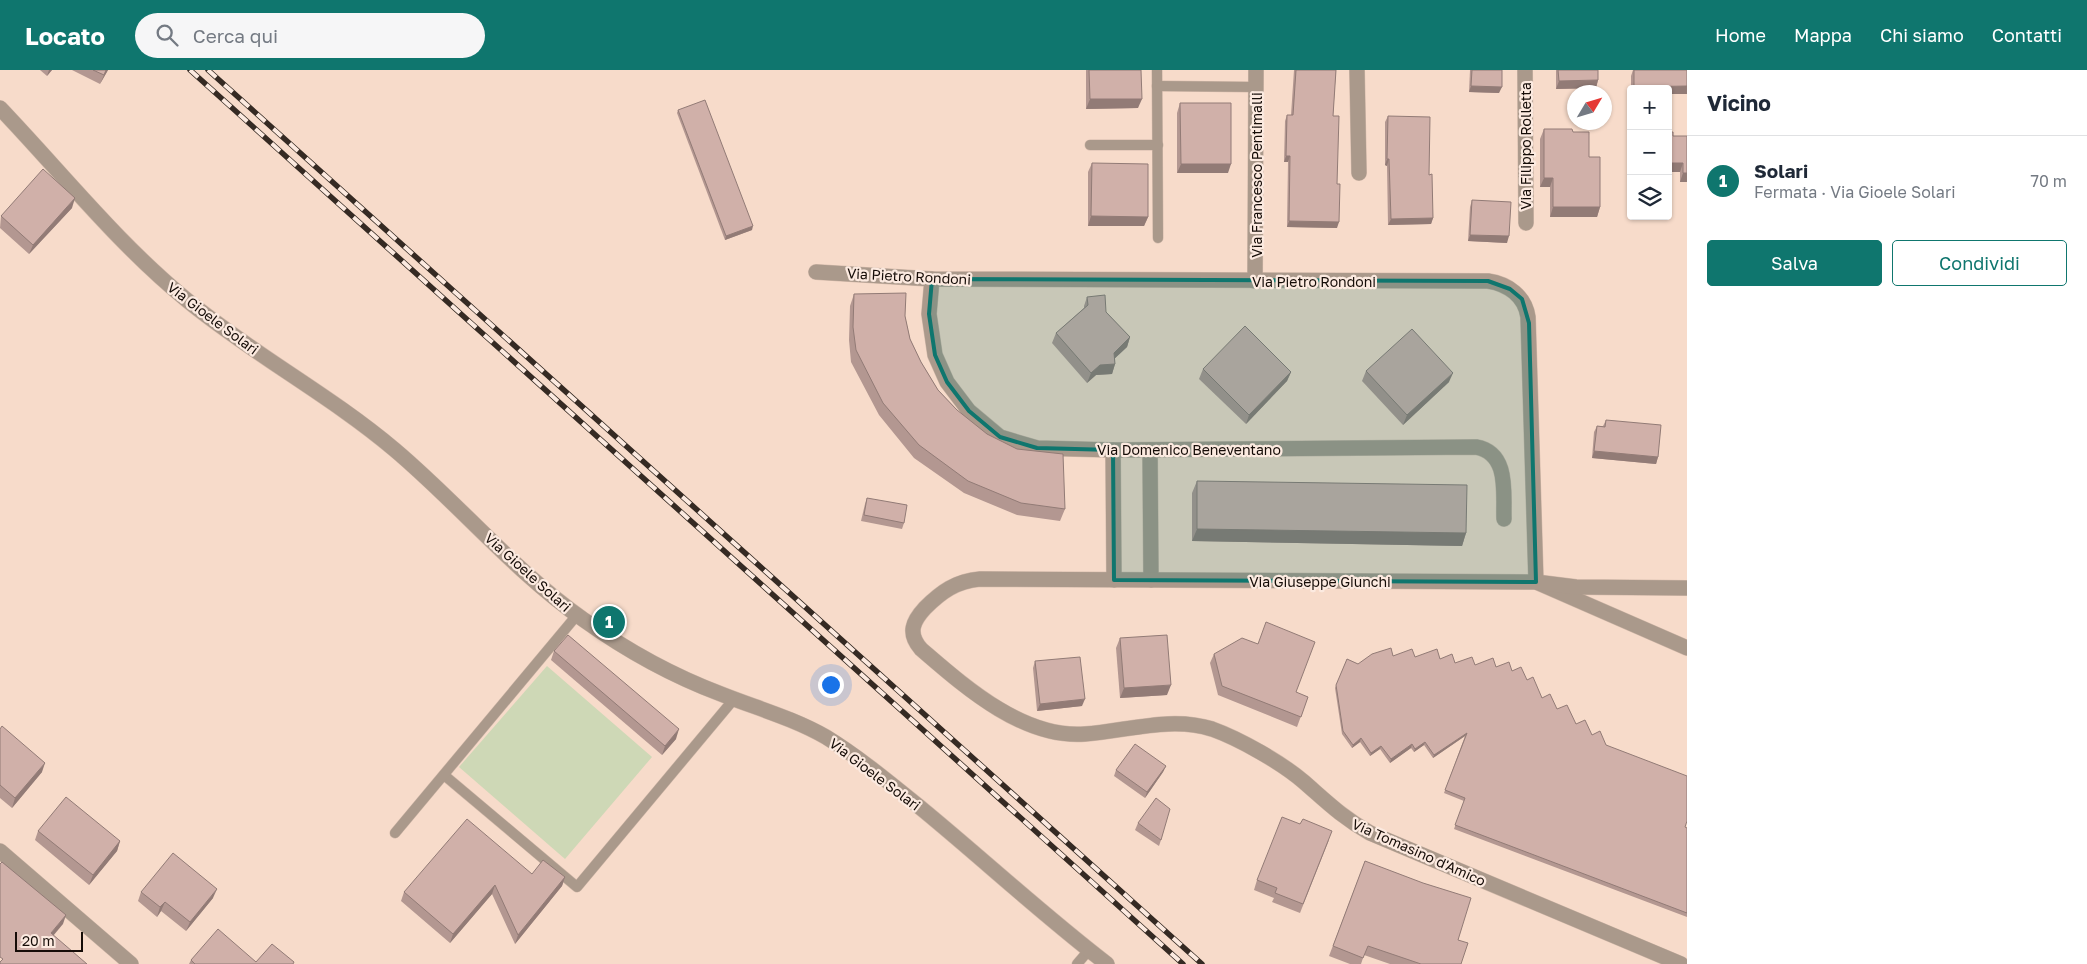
<!DOCTYPE html>
<html lang="it">
<meta charset="utf-8">
<style>
body{margin:0;font-family:"Golos Text",sans-serif;background:#f6f6f7;color:#1f2937}
.controls{position:absolute;right:15px;top:15px;display:grid;overflow:hidden;border-radius:5px;box-shadow:0 1px 4px #0004}
.controls button{width:45px;height:45px;display:grid;place-items:center;padding:0;border:0;border-bottom:1px solid #e0e1e3;background:#fff;color:#1f2937;font:25px sans-serif}
.compass{position:absolute;left:1567px;top:15px;width:45px;height:45px;border-radius:50%;background:#fff;box-shadow:0 1px 4px #0004;rotate:52deg}
.scale{position:absolute;left:15px;bottom:12px;width:68px;box-sizing:border-box;padding-left:5px;border:2px solid #150c07;border-top:0;font-size:14px;line-height:18px;white-space:nowrap;color:#150c07;-webkit-text-stroke:4px #fceae0;paint-order:stroke}
.you{position:absolute;left:830px;top:614px;width:18px;height:18px;margin:-12px;border:4px solid #fff;border-radius:50%;background:#1a73e8;box-shadow:0 0 0 8px #1a73e833}
.badge{display:grid;place-items:center;width:32px;height:32px;border-radius:50%;background:#0f766e;color:#fff;font-size:16px;font-weight:700}
.pin{position:absolute;translate:-50% -50%;border:2px solid #fff;box-shadow:0 1px 5px #0006}
.list{margin:0;padding:0;list-style:none}
h2{display:flex;justify-content:space-between;align-items:center;height:65px;margin:0;padding:0 20px;font-size:21px}
h2 small{font-size:16px;font-weight:400;color:#747a83}
.list li{display:grid;grid-template-columns:32px 1fr auto;gap:15px;align-items:center;box-sizing:border-box;height:90px;padding:0 20px;border-top:1px solid #e0e1e3}
.list b{display:block;font-size:19px;white-space:nowrap}
.list p{margin:0;font-size:16px;white-space:nowrap;color:#747a83}
.list em{font-size:16px;font-style:normal;color:#747a83}
.actions{display:flex;gap:10px;padding:15px 20px}
.actions a{flex:1;padding:11px 0;border:1px solid #0f766e;border-radius:5px;text-align:center;font-size:18px;color:#0f766e}
.actions .main{background:#0f766e;color:#fff}
.icon{flex:none;width:28px;height:28px;fill:none;stroke:currentColor;stroke-width:2;stroke-linecap:round;stroke-linejoin:round}
.map{position:relative;flex:none;width:1687px;height:894px;overflow:hidden}
header{display:flex;align-items:center;gap:30px;box-sizing:border-box;height:70px;padding:0 25px;background:#0f766e;color:#fff}
header strong{font-size:24px}
nav{display:flex;gap:28px;margin-inline-start:auto;font-size:18px}
.search{width:350px;height:45px;background:#f6f6f7;display:flex;align-items:center;gap:12px;box-sizing:border-box;padding:0 18px;border-radius:28px;color:#747a83;font-size:19px}
main{display:flex}
aside{flex:1;background:#fff}
.map>svg:first-child{display:block}
.green{fill:#ced8b6}
.lines{fill:none;stroke-linecap:round;stroke-linejoin:round}
.service-casing{stroke:#d3baab;stroke-width:11}
.minor-casing{stroke:#d3baab;stroke-width:16}
.tertiary-casing{stroke:#d3baab;stroke-width:16}
.service{stroke:#aa998b;stroke-width:10}
.minor{stroke:#aa998b;stroke-width:15}
.tertiary{stroke:#aa998b;stroke-width:15}
.rail-casing{stroke:#352a23;stroke-width:5.5}
.rail{stroke:#fceae0;stroke-width:4;stroke-dasharray:11;stroke-linecap:butt}
.wall{fill:#b39791}
.shaded-wall{fill:#927b76}
.building{fill:#d0b0a9;stroke:#927b76}
.marked{fill:#0f766e;fill-opacity:0.2;stroke:#0f766e;stroke-width:4;stroke-linejoin:round}
.labels{text-anchor:middle;dominant-baseline:central;stroke-width:4.5;stroke-linejoin:round;paint-order:stroke}
.street-label{font-size:14px;fill:#150c07;stroke:#fceae0}
</style>
<header>
<strong>Locato</strong>
<div class="search"><svg class="icon" aria-label="search" viewBox="0 0 24 24"><circle cx="10" cy="10" r="6"/><path d="M15 15l6 6"/></svg>Cerca qui</div>
<nav><a>Home</a><a>Mappa</a><a>Chi siamo</a><a>Contatti</a></nav>
</header>
<main>
<div class="map">
<svg width="1687" height="894" viewBox="0 0 1687 894">
<rect width="100%" height="100%" fill="#f7dbca"/>
<polygon class="green" points="547,596 652,687 565,789 459,697"/>
<g class="lines">
<defs>
<g id="service">
<polyline points="1157,0 1158,168"/>
<polyline points="1157,16 1256,17"/>
<polyline points="1090,75 1158,75"/>
<polyline points="444,705 577,817 734,629"/>
<polyline points="395,763 577,545"/>
<polyline points="1077,894 1089,880"/>
</g>
<g id="minor">
<polyline points="1357,0 1359,103"/>
<polyline points="1525,0 1526,153"/>
<path d="M816,202l116,7 556,2c20,3 37,15 40,36l8,265 151,66"/>
<path d="M932,209l-3,35 6,41 12,27 22,29 31,26 37,11 76,2 363,-3c34,6 27,47 28,72"/>
<polyline points="1255,211 1256,0"/>
<polyline points="1113,380 1114,510"/>
<polyline points="1150,380 1151,510"/>
<polyline points="0,781 131,894"/>
<path d="M1681,894l-311,-131c-28,-16 -42,-30 -66,-51 -22,-19 -64,-43 -92,-53 -41,-13 -85,2 -127,5 -62,5 -121,-48 -164,-85 -14,-16 -8,-28 4,-41 16,-16 31,-27 55,-29l556,3 40,5 111,1"/>
</g>
<path id="tertiary" d="M0,38c62,65 118,136 188,193 66,54 142,94 207,149 65,55 119,121 189,170 42,30 89,56 137,74 35,14 72,24 105,43 34,21 65,47 96,72 62,51 121,106 185,155"/>
</defs>
<use href="#service" class="service-casing"/>
<use href="#minor" class="minor-casing"/>
<use href="#tertiary" class="tertiary-casing"/>
<use href="#service" class="service"/>
<use href="#minor" class="minor"/>
<use href="#tertiary" class="tertiary"/>
<defs>
<g id="rail">
<polyline points="190,0 1183,894"/>
<polyline points="208,0 1202,894"/>
</g>
</defs>
<use href="#rail" class="rail-casing"/>
<use href="#rail" class="rail"/>
</g>
<g class="wall">
<polygon points="40,0 52,0 47,6"/>
<polygon points="72,0 108,0 100,14"/>
<polygon points="1086,0 1141,0 1138,38 1086,39"/>
<polygon points="1294,0 1336,0 1333,46 1337,114 1337,158 1287,157 1288,92 1284,92 1285,51 1287,45 1291,45"/>
<polygon points="1470,0 1502,0 1499,23 1469,22"/>
<polygon points="1556,0 1598,0 1598,10 1596,18 1556,19"/>
<polygon points="1633,0 1687,0 1687,24 1668,24 1668,19 1631,19 1631,6"/>
<polygon points="1180,33 1228,103 1177,103 1177,43"/>
<polygon points="678,40 752,160 725,170 677,43"/>
<polygon points="1388,46 1429,105 1433,148 1431,154 1388,155 1387,96 1385,95 1385,52"/>
<polygon points="1544,59 1573,62 1589,87 1600,137 1597,147 1550,147 1550,117 1540,117 1540,69"/>
<polygon points="1668,62 1673,66 1687,66 1687,112 1680,112 1680,102 1668,102"/>
<polygon points="1092,93 1148,147 1144,156 1088,156 1088,102"/>
<polygon points="1472,130 1507,173 1468,171 1470,137"/>
<polygon points="72,138 29,184 0,158 1,146"/>
<polygon points="854,224 905,246 910,269 921,292 938,320 957,340 1065,439 1060,451 1017,445 964,423 914,388 879,345 851,292 849,270 850,236"/>
<polygon points="1087,227 1106,242 1130,267 1127,277 1115,288 1115,294 1112,304 1096,305 1087,313 1052,273 1056,263 1084,238 1084,236"/>
<polygon points="1203,299 1291,302 1287,311 1246,354 1199,309"/>
<polygon points="1366,301 1449,312 1403,355 1362,311"/>
<polygon points="1606,350 1658,387 1656,394 1592,388 1594,362 1597,356 1603,356"/>
<polygon points="1197,411 1466,463 1462,476 1192,471 1192,423"/>
<polygon points="867,428 904,453 902,459 861,451 865,434"/>
<polygon points="1120,568 1167,625 1120,628 1116,578"/>
<polygon points="554,581 676,669 662,685 551,590"/>
<polygon points="1214,584 1296,623 1308,627 1297,657 1218,625 1210,593"/>
<polygon points="1393,586 1440,589 1455,593 1496,597 1512,601 1527,610 1542,628 1576,654 1592,665 1606,675 1685,757 1687,758 1687,847 1454,759 1464,731 1444,723 1465,666 1433,688 1424,675 1414,682 1411,678 1390,693 1380,679 1370,686 1360,672 1352,678 1342,664 1335,618 1347,589 1358,594"/>
<polygon points="1035,591 1082,636 1037,641 1033,598"/>
<polygon points="0,659 42,702 12,738 0,728"/>
<polygon points="1166,696 1163,702 1145,728 1114,706 1116,700"/>
<polygon points="1138,753 1161,770 1159,776 1135,760"/>
<polygon points="38,761 120,771 117,781 89,815 35,770"/>
<polygon points="1329,770 1300,843 1272,832 1274,828 1254,820 1257,810"/>
<polygon points="1365,791 1461,894 1390,894 1364,885 1361,894 1350,894 1329,886"/>
<polygon points="532,804 565,807 562,816 515,874 492,824 450,873 401,831 404,822"/>
<polygon points="141,822 213,828 186,861 161,841 157,847 138,831"/>
<polygon points="191,890 256,892 293,894 189,894"/>
</g>
<g class="shaded-wall">
<polygon points="49,0 52,0 47,6"/>
<polygon points="106,0 108,0 100,14 104,5"/>
<polygon points="1598,10 1596,18 1556,19 1559,11"/>
<polygon points="1471,16 1502,17 1499,23 1469,22"/>
<polygon points="1687,16 1687,24 1668,24 1668,19 1633,19 1634,17"/>
<polygon points="1090,29 1142,29 1138,38 1086,39"/>
<polygon points="1286,86 1290,86 1288,92 1284,92"/>
<polygon points="1387,89 1389,89 1387,96 1385,95"/>
<polygon points="1668,93 1683,93 1680,102 1668,102"/>
<polygon points="1181,94 1231,94 1228,103 1177,103"/>
<polygon points="1683,103 1687,103 1687,112 1680,112"/>
<polygon points="1544,108 1553,108 1550,117 1540,117"/>
<polygon points="75,128 72,138 29,184 33,175"/>
<polygon points="1553,137 1600,137 1597,147 1550,147"/>
<polygon points="1091,146 1148,147 1144,156 1088,156"/>
<polygon points="1433,148 1431,154 1388,155 1391,149"/>
<polygon points="1289,151 1339,152 1337,158 1287,157"/>
<polygon points="753,156 752,160 725,170 726,166"/>
<polygon points="1470,165 1509,166 1507,173 1468,171"/>
<polygon points="1130,267 1127,277 1111,292 1114,283"/>
<polygon points="1115,294 1112,304 1096,305 1087,313 1091,303 1100,295"/>
<polygon points="1291,302 1287,311 1246,354 1249,345"/>
<polygon points="1453,303 1449,312 1403,355 1407,345"/>
<polygon points="1594,381 1658,387 1656,394 1592,388"/>
<polygon points="1197,459 1466,463 1462,476 1192,471"/>
<polygon points="1171,615 1167,625 1120,628 1124,618"/>
<polygon points="1085,629 1082,636 1037,641 1040,634"/>
<polygon points="679,659 676,669 662,685 665,676"/>
<polygon points="1467,663 1465,666 1433,688 1434,685"/>
<polygon points="1361,668 1360,672 1352,678 1353,675"/>
<polygon points="1425,672 1424,675 1414,682 1415,679"/>
<polygon points="1412,674 1411,678 1390,693 1391,689"/>
<polygon points="1381,676 1380,679 1370,686 1371,683"/>
<polygon points="45,693 42,702 12,738 15,728"/>
<polygon points="1166,696 1163,702 1145,728 1147,722"/>
<polygon points="120,771 117,781 89,815 93,805"/>
<polygon points="565,807 562,816 515,874 518,865"/>
<polygon points="495,815 492,824 450,873 453,864"/>
<polygon points="217,819 213,828 186,861 190,852"/>
<polygon points="165,832 161,841 157,847 160,837"/>
<polygon points="66,845 63,854 48,872 51,863"/>
</g>
<g class="building">
<polygon points="93,0 106,0 104,5"/>
<polygon points="1089,0 1141,0 1142,29 1090,29"/>
<polygon points="1296,0 1336,0 1333,46 1339,46 1337,114 1340,114 1339,152 1289,151 1290,86 1286,86 1287,45 1293,45"/>
<polygon points="1472,0 1502,0 1502,17 1471,16"/>
<polygon points="1558,0 1598,0 1598,10 1559,11"/>
<polygon points="1634,0 1687,0 1687,16 1634,17"/>
<polygon points="705,30 753,156 726,166 678,40"/>
<polygon points="1180,33 1231,33 1231,94 1181,94"/>
<polygon points="1388,46 1430,47 1429,105 1432,104 1433,148 1391,149 1389,89 1387,89"/>
<polygon points="1544,59 1572,59 1573,62 1589,62 1589,87 1600,87 1600,137 1553,137 1553,108 1544,108"/>
<polygon points="1668,62 1673,62 1673,66 1687,66 1687,103 1683,103 1683,93 1668,93"/>
<polygon points="1092,93 1148,94 1148,147 1091,146"/>
<polygon points="43,99 75,128 33,175 1,146"/>
<polygon points="1472,130 1511,132 1509,166 1470,165"/>
<polygon points="906,223 905,246 910,269 921,292 938,320 957,340 987,364 1017,379 1063,384 1065,439 1021,433 968,411 919,375 883,333 856,280 853,257 854,224"/>
<polygon points="1105,225 1106,242 1130,267 1114,283 1115,294 1100,295 1091,303 1056,263 1088,235 1087,227"/>
<polygon points="1245,256 1291,302 1249,345 1203,299"/>
<polygon points="1412,259 1453,303 1407,345 1366,301"/>
<polygon points="1606,350 1661,355 1658,387 1594,381 1597,356 1605,357"/>
<polygon points="1197,411 1467,415 1466,463 1197,459"/>
<polygon points="867,428 907,435 904,453 864,445"/>
<polygon points="1266,552 1315,572 1296,622 1308,627 1301,647 1222,616 1214,584 1242,568 1258,574"/>
<polygon points="568,565 679,659 665,676 554,581"/>
<polygon points="1167,565 1171,615 1124,618 1120,568"/>
<polygon points="1391,578 1393,586 1412,579 1415,587 1437,579 1440,589 1452,584 1455,593 1472,587 1475,595 1493,588 1496,597 1509,592 1512,601 1521,597 1527,610 1533,607 1542,628 1550,624 1557,639 1567,635 1576,654 1585,650 1592,665 1600,661 1606,675 1687,706 1687,751 1685,757 1687,758 1687,843 1455,755 1465,728 1445,720 1467,663 1434,685 1425,672 1415,679 1412,674 1391,689 1381,676 1371,683 1361,668 1353,675 1343,661 1336,615 1347,589 1358,594 1372,584"/>
<polygon points="1080,587 1085,629 1040,634 1035,591"/>
<polygon points="2,656 45,693 15,728 0,715 0,659"/>
<polygon points="1135,674 1166,696 1147,722 1116,700"/>
<polygon points="66,727 120,771 93,805 38,761"/>
<polygon points="1156,728 1170,739 1161,770 1138,753"/>
<polygon points="1282,747 1300,754 1303,749 1332,761 1303,834 1275,823 1277,818 1257,810"/>
<polygon points="467,749 532,804 543,790 565,807 518,865 495,815 453,864 404,822"/>
<polygon points="173,783 217,819 190,852 165,832 160,837 141,822"/>
<polygon points="1365,791 1423,813 1471,828 1458,870 1468,873 1461,894 1421,894 1368,876 1363,888 1333,876"/>
<polygon points="2,792 66,845 51,863 87,894 0,894 0,892 3,889 0,887 0,794"/>
<polygon points="218,859 256,892 272,874 294,892 293,894 195,894 191,890"/>
</g>
<path class="marked" d="M932,209l556,2 22,8 12,10 7,24 7,259 -422,-2 -1,-130 -76,-2 -37,-11 -31,-26 -22,-29 -12,-27 -6,-41z"/>
<g class="labels">
<g class="street-label">
<text transform="translate(1525 76) rotate(-90)">Via Filippo Rolletta</text>
<text transform="translate(1256 105) rotate(-90)">Via Francesco Pentimalli</text>
<text transform="translate(909 206) rotate(3)">Via Pietro Rondoni</text>
<text x="1314" y="211">Via Pietro Rondoni</text>
<text transform="translate(213 248) rotate(37)">Via Gioele Solari</text>
<text x="1189" y="379">Via Domenico Beneventano</text>
<text transform="translate(528 502) rotate(42)">Via Gioele Solari</text>
<text x="1320" y="511">Via Giuseppe Giunchi</text>
<text transform="translate(875 704) rotate(37)">Via Gioele Solari</text>
<text transform="translate(1419 782) rotate(24)">Via Tomasino d'Amico</text>
</g>
</g>
</svg>
<div class="controls">
<button>+</button>
<button>−</button>
<button><svg class="icon" aria-label="layers" viewBox="0 0 24 24"><path d="M12 4l9 5-9 5-9-5zM3 14l9 5 9-5"/></svg></button>
</div>
<svg class="compass" viewBox="-18 -18 36 36"><path d="M0-13l5 13h-10z" fill="#e53935"/><path d="M0 13l5-13h-10z" fill="#747a83"/></svg>
<div class="scale">20 m</div>
<div class="you"></div>
<div class="pin badge" style="left:609px;top:552px">1</div>
</div>
<aside>
<h2>Vicino<small></small></h2>
<ul class="list">
<li><span class="badge">1</span><div><b>Solari</b><p>Fermata · Via Gioele Solari</p></div><em>70 m</em></li>
</ul>
<div class="actions"><a class="main">Salva</a><a>Condividi</a></div>
</aside>
</main>
